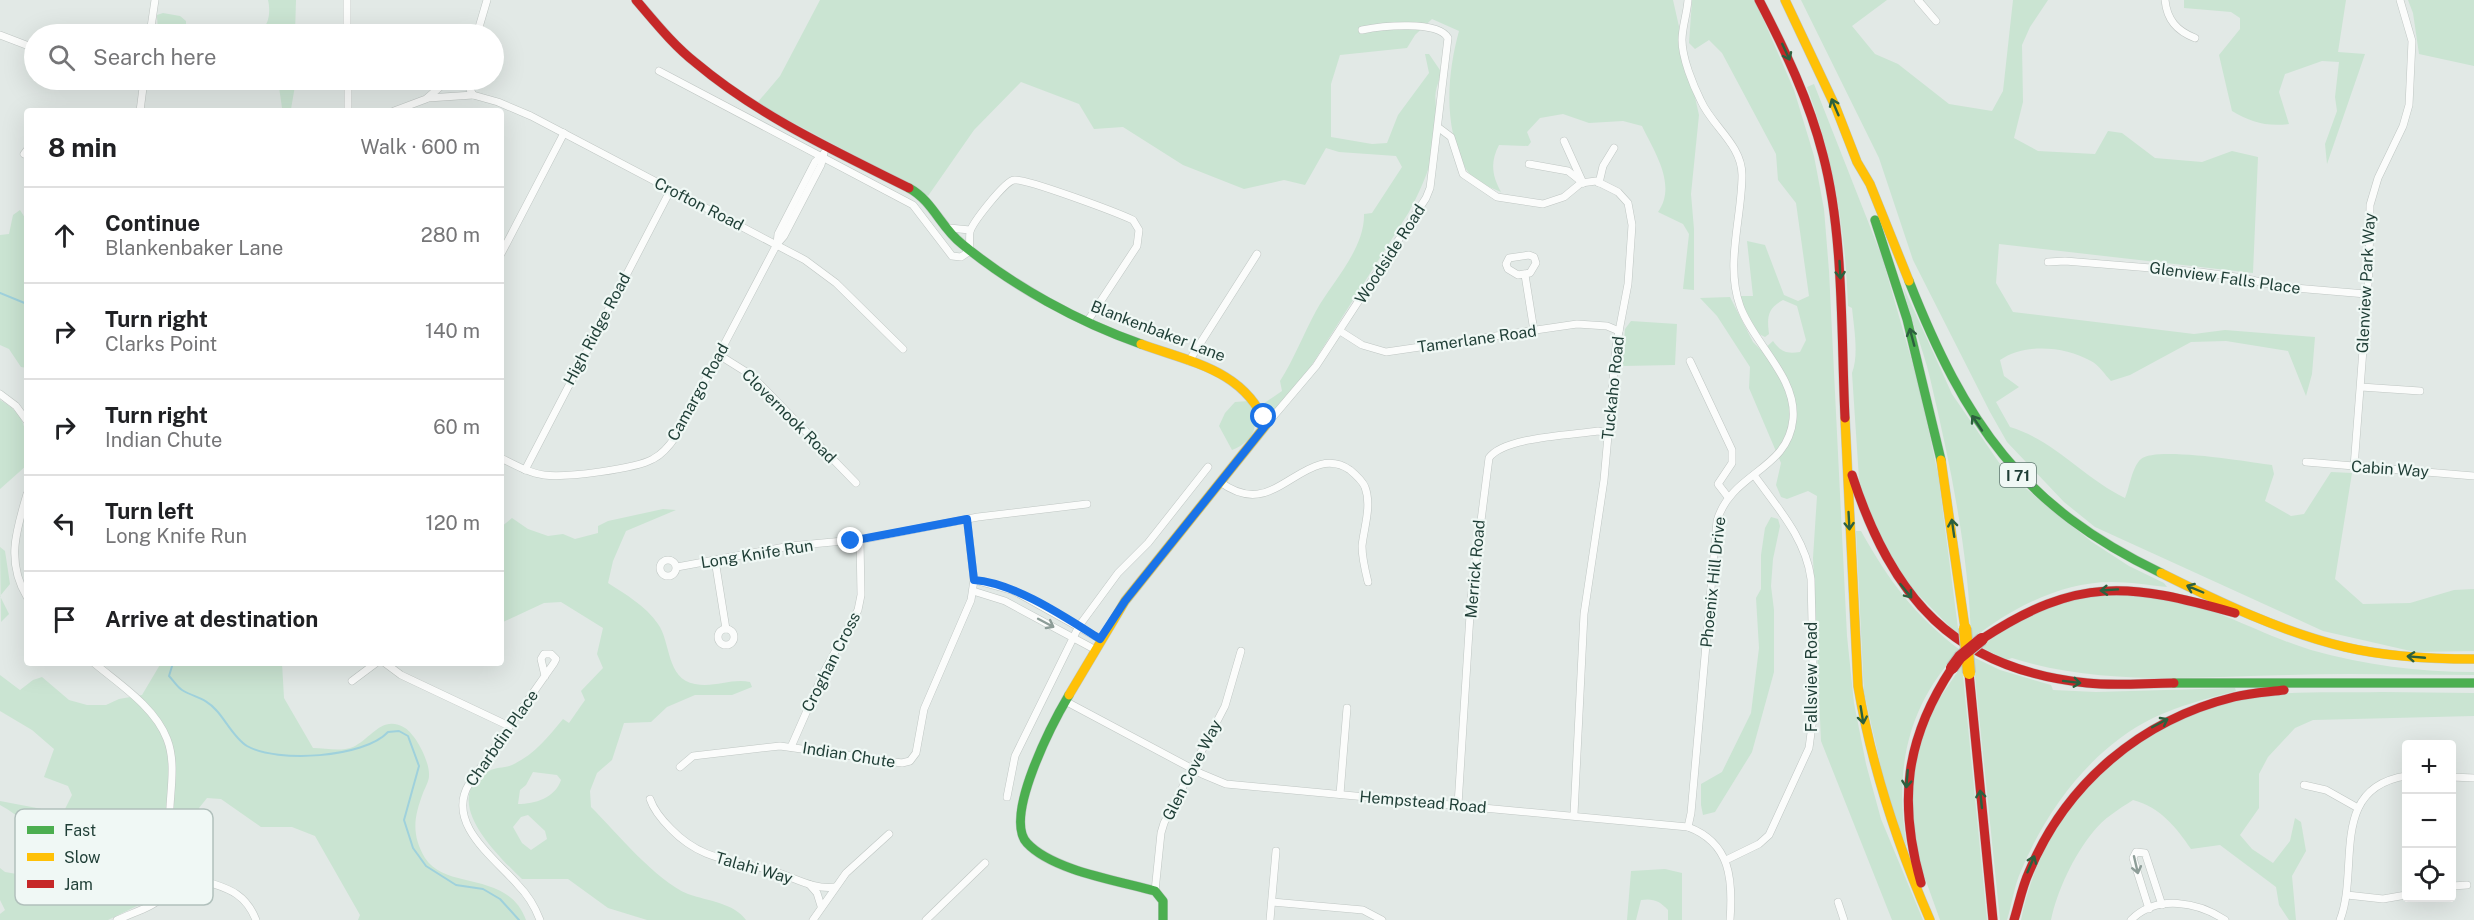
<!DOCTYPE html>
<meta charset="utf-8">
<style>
body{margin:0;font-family:"Public Sans",sans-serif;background:#f6f6f6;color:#202124}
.controls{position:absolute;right:18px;bottom:18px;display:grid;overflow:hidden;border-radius:6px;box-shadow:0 6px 24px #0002}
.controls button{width:54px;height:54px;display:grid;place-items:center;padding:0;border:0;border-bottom:2px solid #e0e0e0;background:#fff;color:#202124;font:30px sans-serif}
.stop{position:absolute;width:18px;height:18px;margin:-14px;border:4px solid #1a73e8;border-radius:50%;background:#fff}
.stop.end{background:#1a73e8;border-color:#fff;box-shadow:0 2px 6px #0008}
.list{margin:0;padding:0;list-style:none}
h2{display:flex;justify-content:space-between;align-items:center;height:78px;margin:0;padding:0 24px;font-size:26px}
h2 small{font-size:20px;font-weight:400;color:#757577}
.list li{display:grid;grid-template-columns:39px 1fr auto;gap:18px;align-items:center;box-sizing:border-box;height:96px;padding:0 24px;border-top:2px solid #e0e0e0}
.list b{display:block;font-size:22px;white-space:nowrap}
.list p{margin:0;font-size:20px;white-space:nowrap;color:#757577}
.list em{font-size:20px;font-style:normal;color:#757577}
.icon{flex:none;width:33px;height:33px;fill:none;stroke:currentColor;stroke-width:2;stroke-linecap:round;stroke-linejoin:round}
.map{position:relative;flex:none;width:2474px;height:920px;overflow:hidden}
.search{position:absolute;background:#fff;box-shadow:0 6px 24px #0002;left:24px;top:24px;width:480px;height:66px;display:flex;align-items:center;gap:15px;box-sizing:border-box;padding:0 21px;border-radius:33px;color:#757577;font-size:22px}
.panel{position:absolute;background:#fff;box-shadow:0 6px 24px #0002;left:24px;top:108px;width:480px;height:558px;border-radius:6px}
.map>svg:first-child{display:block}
.green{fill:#cae4d2;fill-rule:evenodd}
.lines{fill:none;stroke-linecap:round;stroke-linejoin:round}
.stream{stroke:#9fd1dc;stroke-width:2}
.street-casing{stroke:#bfc6c3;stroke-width:8}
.fast-casing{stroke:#bec7c4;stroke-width:10}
.slow-casing{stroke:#bec7c4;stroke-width:10}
.jam-casing{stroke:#bec7c4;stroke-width:10}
.street{stroke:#fbfcfb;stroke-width:7}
.fast{stroke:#4caf50;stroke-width:9}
.slow{stroke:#ffc107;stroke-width:9}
.jam{stroke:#c62828;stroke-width:9}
.slow-bridge-casing{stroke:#bbc5c3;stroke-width:14;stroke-linecap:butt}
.jam-bridge-casing{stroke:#bbc5c3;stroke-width:14;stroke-linecap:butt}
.slow-bridge{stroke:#ffc107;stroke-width:12}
.jam-bridge{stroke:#c62828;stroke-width:12}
.oneway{stroke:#2c603e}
.oneway2{stroke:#8d9d98}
.route{stroke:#1a73e8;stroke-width:8}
.labels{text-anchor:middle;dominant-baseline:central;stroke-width:4.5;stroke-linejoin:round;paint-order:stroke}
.shield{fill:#f0f8f5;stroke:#5e766f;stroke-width:1.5}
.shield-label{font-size:15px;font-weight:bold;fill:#1f3e36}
.street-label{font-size:16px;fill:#1f3e36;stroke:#f0f8f5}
.key{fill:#f0f8f5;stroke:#b1c0bc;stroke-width:1.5}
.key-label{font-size:16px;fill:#1f3e36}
</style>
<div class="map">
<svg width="2474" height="920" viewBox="0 0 2474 920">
<rect width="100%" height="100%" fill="#e2e9e6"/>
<g class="green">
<path d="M268,0h28l-1,34h-39c13,-6 15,-21 12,-34z"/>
<path d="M820,0h853l26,115 -8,79 3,35v61l-11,-1 6,-55 -6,-10 -25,-12c19,-27 -3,-59 -16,-86l-19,-5 -34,2 -26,-9 -23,4 -13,14 4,10 -3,4 -29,-1c-9,17 -7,31 2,47 -12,-5 -28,-11 -35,-23 -23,-42 -19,-94 -7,-138l-27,-12 -17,16 -8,13 -67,7 -9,29v53l41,7 15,-1 11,-28 31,-42 -4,-19h4l13,19c-11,25 -5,26 -5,50 0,31 -14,63 -28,89l-108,170 -29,30 -6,-2 -3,-6 19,-13 -2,-10c14,-22 23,-46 36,-70 16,-29 49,-62 48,-97l8,-1 30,-46 -6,-11 -57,-4 -13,-4 -21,37 -21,-5 -40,9 -61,-24 -60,-38 -29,2 -15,-25 -58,-22 -47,48 -46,66c-56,-33 -114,-61 -171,-93l23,-27z"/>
<path d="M1692,0h63l39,90 20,66 10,53 5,62 18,365 7,67 12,61 15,55 42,101h-31l-71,-179 -8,-183 4,-62 -9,-5 -21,8 -6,-2 -5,-12 5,-22 -32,-75 1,-21 -33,-51 -17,-18 30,-1 23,45 9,9 11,-10c8,11 13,13 27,11l6,-12 -9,-34 -14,-6c-16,8 -16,18 -14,34l-4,3 -6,-3 -18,-30v-8h12l-6,-55 18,4 19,50 14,6 11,-5 -13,-93 -18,-23 -2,-26 -54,-101 -13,-13 -14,9 -6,-6z"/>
<path d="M1801,0h86l-35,26 23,28 23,10 51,40 43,7 11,-20 10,-91h35l-18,27 -8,18 1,57 -9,36 24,13 57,3 13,-23 14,2 33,25 47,4 30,-11 26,6 -5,116 -254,-29 -3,39 17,29 181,22 31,-4 90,7 -3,37 -6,22 -18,-45 -62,-10 -35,1 -61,33 -19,6c-6,-6 -12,-16 -20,-20 -27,-15 -66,-18 -91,-1l4,16 15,11 -23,15 14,25c44,13 74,51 115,71 5,-12 7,-31 16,-39 15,-13 108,3 131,6l2,9 -9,27 26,15 13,-2 27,-42 21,1 -17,106 28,25 47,-1 44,-13 20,-1v62l-59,1 -92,-21 -228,-104 -31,-25 -57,-60 -17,-30 -77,-152 -34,-102z"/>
<path d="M2184,0h162l-8,52 27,2 -38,110 -2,-20 12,-33 -2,-14 4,-35 -17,-1 -37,13 -6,18 10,32c-23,3 -38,-2 -57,-13l-13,-56 21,-26v-11l-9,-6 -47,-4z"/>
<polygon points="2408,0 2474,0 2474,66 2419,54 2413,13"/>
<polygon points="163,13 180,16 186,21 186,32 191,34 158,34 157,15"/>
<polygon points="278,80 296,80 291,109 282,108"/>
<path d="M1814,84l68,173 37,129 19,88 21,162 -60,-61 -26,-50 -14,-46 -7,-106c7,-18 2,-45 0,-65l-4,-2c-3,-79 -14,-145 -41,-219z"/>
<polygon points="20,210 27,221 27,368 21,367 9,349 0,345 0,235 9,234 13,215"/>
<path d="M1903,286l49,108 48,70 19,19 73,59 37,24 35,17 3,4c-19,-2 -37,-5 -56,-5 -50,0 -102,27 -140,58 -2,-87 -21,-177 -41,-262 -7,-31 -21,-61 -27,-92z"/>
<polygon points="1631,321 1677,324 1675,365 1622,366 1625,329"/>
<path d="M0,400c32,18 24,34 27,65l-27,24z"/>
<path d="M1249,401c13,20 6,40 -17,49l-13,-24 6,-13 10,-11z"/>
<path d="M663,509l13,1 -50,21 -13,30 -5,22c17,11 38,23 50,41 13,18 8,55 37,60 19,4 37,-6 55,-2l2,5 -20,8h-37l-28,12 -16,15 -27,1 -12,37 -15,13 -7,18 1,16c26,26 65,74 97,87 20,7 46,9 58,26h-99l-39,-12 -40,-29h-46c-24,-23 -85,-81 -33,-108 7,-4 16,-3 23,-6 22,-10 36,-28 51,-46l6,4 16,-23 -4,-9 22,-23 -6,-14 6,-26 -42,-26 -17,1 -43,20v-96l11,-9 16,11 20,7 15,-2 12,5 23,-6v-7l10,-5zM533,772l24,3 4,5c-6,18 -26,24 -43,24l2,-14 6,-5zM528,815l17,16 2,8 -16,11 -9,-7 -9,-16 8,-10z"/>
<polygon points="1771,517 1778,519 1780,526 1773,559 1771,586 1774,610 1774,672 1752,752 1715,812 1703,815 1701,805 1701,784 1722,772 1751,713 1759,648 1756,598 1761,589 1761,555 1765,528"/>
<path d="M1856,531h5c28,50 53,84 99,119 -54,56 -66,123 -53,197l-16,-35 -27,-120z"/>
<polygon points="0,547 5,551 10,584 0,596 9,614 1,622"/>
<path d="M2096,594c21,1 44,0 64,3 53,8 101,38 151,53 53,15 108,22 163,22v3c-62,0 -124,-2 -186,0 -92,2 -187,11 -276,-17l-6,2 -25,-13c42,-33 64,-40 115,-53z"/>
<path d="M1973,657l27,13 51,15 2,5 43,2 139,-4 1,3c-28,7 -58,15 -83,27 -61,30 -107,92 -132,153 -7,15 -9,33 -14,49h-7z"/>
<path d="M161,663h121l2,35 29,50c13,0 27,4 40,-1 18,-8 29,-33 52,-19 11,7 25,34 24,48 0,5 -4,12 -6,17 -9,24 -12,41 2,65 21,33 83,12 101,62h-168l2,-5 -45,-79 -23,-9h-31l-40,-28 -14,-1 -8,10v49l-4,7 -8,-1 -17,7 -7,16 -20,17 -35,17h-108v-6l5,-4 -5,-10v-32l5,4 23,4 13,-8 7,-16c-13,-21 -26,-35 -48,-47v-4l63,12 9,-18 -4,-9 -24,-9 10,-28 -22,-19 -32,-19v-36l20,15 13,-10 9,-3 27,23 18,5h19l13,-6 23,-4z"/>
<polygon points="1962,665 1987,920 1940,920 1917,856 1910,783 1925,720"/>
<path d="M2381,692l93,1v23l-161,4 -18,8 -27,29 -9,17v34l-19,27 12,14 21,14 17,-22 5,-23 6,4 5,29 -14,25 4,44h-7l-10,-15 -3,-18 -56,-42 -29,4c-15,-22 -31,-42 -58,-49 -14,9 -29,18 -40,32 -19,23 -36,59 -42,88h-30c20,-104 101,-193 205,-218 49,-13 104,-9 155,-10z"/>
<path d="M1665,869l17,4v47h-14v-10c-8,-9 -15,-12 -27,-10l-5,20h-9l4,-49z"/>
</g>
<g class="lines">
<g class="stream">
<polyline points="0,293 27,304"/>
<polyline points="27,550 27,565"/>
<path d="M173,663l-4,13c4,4 8,11 13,14 13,8 23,7 35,21 9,10 18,28 30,35 30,17 117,12 141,-14l11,-1 9,5 11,30 -15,54 9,28 13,18 30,19 27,4 17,10 19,21"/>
</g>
<defs>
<g id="street">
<polyline points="347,0 347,34"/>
<path d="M1688,0c-1,14 -6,27 -6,40 0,18 11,45 19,61 11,25 41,44 41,74 0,42 -17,90 -2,131 13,37 57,71 53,113 -5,52 -62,53 -76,102l-26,292 -3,14"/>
<polyline points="1918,0 1936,21"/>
<path d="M2165,0c2,20 12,31 30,38"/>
<polyline points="150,34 155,0"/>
<polyline points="477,34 487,0"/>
<polyline points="0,35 34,48"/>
<path d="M659,71l254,134 39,51 9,1 9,-6c0,-6 -1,-13 0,-19 2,-9 35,-51 44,-52 12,-2 104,33 119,40l6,10 -2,16 -50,76"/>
<polyline points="122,80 143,87"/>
<polyline points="348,80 348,111"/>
<polyline points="465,80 473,95 498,102 531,116 805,260 836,283 903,349"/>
<polyline points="428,98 473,95"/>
<polyline points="140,111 144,80"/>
<polyline points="394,111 426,99 448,80"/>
<polyline points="1439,128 1451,137 1463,174 1497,197 1543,204 1564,197 1581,183 1596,181 1618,192 1628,203 1632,225 1628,284 1616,347 1604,480 1584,614 1574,814"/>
<polyline points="1564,141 1583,183"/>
<polyline points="24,154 27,150"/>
<polyline points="1529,164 1568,171 1583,183"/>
<polyline points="1599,183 1603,166 1614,148"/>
<polyline points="949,228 970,230"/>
<polyline points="777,244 778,234 815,162 823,155"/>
<polyline points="501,254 564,133"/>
<polygon points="1529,255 1534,257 1536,263 1530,273 1518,275 1508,269 1506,264 1509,258"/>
<polyline points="2048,262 2065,261 2200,272 2243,278 2282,287 2366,294"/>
<polyline points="1525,275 1534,331"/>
<polyline points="1340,331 1362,345 1386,352 1577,324 1607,326 1619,331"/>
<polyline points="719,355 751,375 856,483"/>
<polyline points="1189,361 1257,254"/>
<polyline points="1690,361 1732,450 1732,463 1718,484 1728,497"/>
<polyline points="2361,387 2420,391"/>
<polyline points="0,394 16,406 27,421"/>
<path d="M1266,425l50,-59 110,-168 4,-10 18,-150c-10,-18 -67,-12 -86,-8"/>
<path d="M501,458c14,7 28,15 43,17 21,3 91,-6 109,-16 10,-5 17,-14 23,-23l101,-192 7,-8 37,-71 3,-12"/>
<polyline points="2306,462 2474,476"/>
<polyline points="2354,467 2369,271 2370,205 2378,178 2403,126 2409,105 2412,41 2400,0"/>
<polyline points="525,470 671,189"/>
<path d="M1220,482c11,8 24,14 38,12 31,-4 59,-47 92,-24 6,5 12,10 15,17 7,19 -1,40 -3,59 0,12 3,24 6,36"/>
<path d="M27,494c-11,37 -21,68 0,103"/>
<circle cx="668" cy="568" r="8"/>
<polyline points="715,560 726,629"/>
<polyline points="677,567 790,546 865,539 978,517 1087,504"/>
<polyline points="974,580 1014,591 1100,639"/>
<polyline points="973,591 1005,601 1094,649"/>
<circle cx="726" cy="637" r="8"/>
<path d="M94,663c25,21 61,44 73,76 15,38 -10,85 12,122 18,32 59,13 77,59"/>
<polyline points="385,663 401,675 509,726"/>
<polyline points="352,681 376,663"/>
<path d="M1065,701l137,73 24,10 462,43c43,16 45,53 42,93"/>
<polyline points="791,747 824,672 858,610 861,595 860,540"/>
<polyline points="680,767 693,756 780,746 902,763 910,761 916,753 924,709 971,600 974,580 967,519"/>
<polyline points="2452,777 2474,778"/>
<polyline points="2304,785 2326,790 2358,808"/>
<polyline points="1340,794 1347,708"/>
<polyline points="1007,797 1015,756 1079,626 1118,573 1148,543 1208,467"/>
<path d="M650,799c4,12 13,22 21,30 32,33 62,30 102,42 21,6 40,19 62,16"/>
<path d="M1458,805l13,-206 18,-141c14,-21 83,-23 109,-27l11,2"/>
<path d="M1726,860l33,-16 10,-9 40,-87 5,-38 -3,-131c-5,-40 -34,-72 -57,-104"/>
<polyline points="810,885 817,893 821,906"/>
<polyline points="2452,886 2467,885"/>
<polyline points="171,888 199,879"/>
<polyline points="1155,891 1161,833 1164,823 1225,706 1241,651"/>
<polyline points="2347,895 2383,899 2406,895"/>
<polyline points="1272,902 1363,910 1382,920"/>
<polyline points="1838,902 1844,920"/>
<polyline points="2149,909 2133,858 2136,852 2145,853 2162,905"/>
<path d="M117,920c39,-17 53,-16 60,-61"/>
<path d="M540,920c-5,-13 -12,-25 -22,-35 -22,-26 -73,-61 -49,-101l85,-121 2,-4 -5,-5h-7l-3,5 4,17"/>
<polyline points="813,920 846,873 889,834"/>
<polyline points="926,920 985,863"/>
<polyline points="1270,920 1276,851"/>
<path d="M2131,920c26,-26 67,-18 94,0"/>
<path d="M2340,920c20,-51 -12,-132 66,-144"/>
</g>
<g id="fast">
<path d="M909,188c24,13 32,40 53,56 51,42 116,78 179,100"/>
<polyline points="1875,220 1907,319 1941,460"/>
<path d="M1909,281c56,142 112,225 252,292"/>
<polyline points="2174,683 2474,683"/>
<path d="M1069,695c-16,27 -66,122 -42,148 26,28 93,38 128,48l8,10v19"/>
</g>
<g id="slow">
<polyline points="1785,0 1836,108 1857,162 1870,184 1909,281"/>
<path d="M1845,418l13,268c14,82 39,158 72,234"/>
<polyline points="1941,460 1965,628"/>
<path d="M2161,573c58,29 121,59 184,74 42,10 86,12 129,12"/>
<path d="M1069,695l56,-94 141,-176c-21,-55 -76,-63 -125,-81"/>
</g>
<g id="jam">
<path d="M636,0c19,22 37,45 60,63 63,53 139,88 213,125"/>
<path d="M1759,0c26,50 50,100 64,155 21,79 18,180 22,263"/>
<path d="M1852,475c40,123 101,194 235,208 29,3 59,0 87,0"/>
<path d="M1982,639c96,-63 147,-56 253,-26"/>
<polyline points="1969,673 1993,920"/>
<path d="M1921,883c-23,-81 -16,-144 31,-215"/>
<path d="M2014,920c5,-16 8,-33 15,-48 37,-89 112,-152 205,-175 16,-4 34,-5 50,-7"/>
</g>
</defs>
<use href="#street" class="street-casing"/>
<use href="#fast" class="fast-casing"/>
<use href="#slow" class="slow-casing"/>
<use href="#jam" class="jam-casing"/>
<use href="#street" class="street"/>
<use href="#fast" class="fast"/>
<use href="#slow" class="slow"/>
<use href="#jam" class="jam"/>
<defs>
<polyline id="slow-bridge" points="1965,628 1969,673"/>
<polyline id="jam-bridge" points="1952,668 1960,657 1982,639"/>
</defs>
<use href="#slow-bridge" class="slow-bridge-casing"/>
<use href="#jam-bridge" class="jam-bridge-casing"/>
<use href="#slow-bridge" class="slow-bridge"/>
<use href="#jam-bridge" class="jam-bridge"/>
</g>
<defs><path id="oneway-shaft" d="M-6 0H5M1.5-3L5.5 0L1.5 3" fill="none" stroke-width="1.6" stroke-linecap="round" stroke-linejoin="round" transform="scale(1.5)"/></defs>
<g class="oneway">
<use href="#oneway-shaft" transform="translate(1786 52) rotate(65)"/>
<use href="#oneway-shaft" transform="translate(1835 107) rotate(-113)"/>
<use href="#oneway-shaft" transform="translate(1840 270) rotate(87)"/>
<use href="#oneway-shaft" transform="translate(1912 337) rotate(-105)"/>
<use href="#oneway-shaft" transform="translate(1977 423) rotate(-124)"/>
<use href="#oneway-shaft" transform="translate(1849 521) rotate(87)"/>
<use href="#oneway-shaft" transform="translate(1953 528) rotate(-98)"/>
<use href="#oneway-shaft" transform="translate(2195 589) rotate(-157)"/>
<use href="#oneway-shaft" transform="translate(2109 590) rotate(176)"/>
<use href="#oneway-shaft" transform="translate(1906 591) rotate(51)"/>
<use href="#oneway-shaft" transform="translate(2416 657) rotate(-175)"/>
<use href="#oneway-shaft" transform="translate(2072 682) rotate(7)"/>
<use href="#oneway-shaft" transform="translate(1862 715) rotate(81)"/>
<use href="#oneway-shaft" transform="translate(2160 723) rotate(-28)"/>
<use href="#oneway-shaft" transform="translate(1907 779) rotate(95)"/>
<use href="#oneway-shaft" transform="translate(1981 799) rotate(-96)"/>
<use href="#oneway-shaft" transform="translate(2031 864) rotate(-67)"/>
</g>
<g class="oneway2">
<use href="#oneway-shaft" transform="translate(1046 623) rotate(28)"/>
<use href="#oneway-shaft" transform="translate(2136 865) rotate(77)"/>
</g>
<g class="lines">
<path class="route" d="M851,541l116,-22 7,61c41,3 91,37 126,59l25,-38 141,-176 -2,-8"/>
</g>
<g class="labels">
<rect class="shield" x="2000" y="463" width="36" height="24" rx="4.5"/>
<g class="shield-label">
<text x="2018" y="475">I 71</text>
</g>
<g class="street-label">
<text transform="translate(699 204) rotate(27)">Crofton Road</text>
<text transform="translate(1390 254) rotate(-57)">Woodside Road</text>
<text transform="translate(2225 278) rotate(8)">Glenview Falls Place</text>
<text transform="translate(2366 283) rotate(-87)">Glenview Park Way</text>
<text transform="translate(597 329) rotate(-62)">High Ridge Road</text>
<text transform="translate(1158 331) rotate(21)">Blankenbaker Lane</text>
<text transform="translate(1477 339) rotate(-8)">Tamerlane Road</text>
<text transform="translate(1613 388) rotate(-84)">Tuckaho Road</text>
<text transform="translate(698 392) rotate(-61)">Camargo Road</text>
<text transform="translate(789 416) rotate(45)">Clovernook Road</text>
<text transform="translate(2390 469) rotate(4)">Cabin Way</text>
<text transform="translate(757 554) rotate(-9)">Long Knife Run</text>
<text transform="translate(1475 569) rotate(-85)">Merrick Road</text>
<text transform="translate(1713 582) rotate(-84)">Phoenix Hill Drive</text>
<text transform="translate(831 662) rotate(-63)">Croghan Cross</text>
<text transform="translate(1811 677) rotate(-90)">Fallsview Road</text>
<text transform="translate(502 738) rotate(-55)">Charbdin Place</text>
<text transform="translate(849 755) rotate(9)">Indian Chute</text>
<text transform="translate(1192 770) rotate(-63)">Glen Cove Way</text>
<text transform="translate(1423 802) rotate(5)">Hempstead Road</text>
<text transform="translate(754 868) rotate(16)">Talahi Way</text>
</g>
</g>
<rect x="15" y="809" width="198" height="96" rx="9" class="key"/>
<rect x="27" y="826" width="27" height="8" fill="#4caf50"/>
<rect x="27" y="853" width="27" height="8" fill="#ffc107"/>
<rect x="27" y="880" width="27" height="8" fill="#c62828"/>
<g class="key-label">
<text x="64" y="836">Fast</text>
<text x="64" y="863">Slow</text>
<text x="64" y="890">Jam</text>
</g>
</svg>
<div class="controls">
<button>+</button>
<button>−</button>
<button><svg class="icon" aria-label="locate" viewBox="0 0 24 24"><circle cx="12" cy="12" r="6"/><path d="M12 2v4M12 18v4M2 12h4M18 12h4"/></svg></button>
</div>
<div class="stop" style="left:1264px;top:417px"></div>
<div class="stop end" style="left:851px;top:541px"></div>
<div class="search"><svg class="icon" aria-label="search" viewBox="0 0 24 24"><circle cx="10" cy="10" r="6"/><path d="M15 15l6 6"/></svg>Search here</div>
<section class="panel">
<h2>8 min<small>Walk · 600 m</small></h2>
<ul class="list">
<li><svg class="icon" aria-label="ahead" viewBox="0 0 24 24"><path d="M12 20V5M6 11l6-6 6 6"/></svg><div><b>Continue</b><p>Blankenbaker Lane</p></div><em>280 m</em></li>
<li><svg class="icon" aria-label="right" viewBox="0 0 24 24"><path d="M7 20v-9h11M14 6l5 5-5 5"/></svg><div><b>Turn right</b><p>Clarks Point</p></div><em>140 m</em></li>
<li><svg class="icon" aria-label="right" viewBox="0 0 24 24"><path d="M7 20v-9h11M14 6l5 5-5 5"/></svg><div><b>Turn right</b><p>Indian Chute</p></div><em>60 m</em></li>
<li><svg class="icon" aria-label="left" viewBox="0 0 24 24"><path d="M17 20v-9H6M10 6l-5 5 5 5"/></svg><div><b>Turn left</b><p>Long Knife Run</p></div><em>120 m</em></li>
<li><svg class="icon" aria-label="arrive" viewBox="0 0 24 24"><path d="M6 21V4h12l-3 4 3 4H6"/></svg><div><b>Arrive at destination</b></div></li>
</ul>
</section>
</div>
